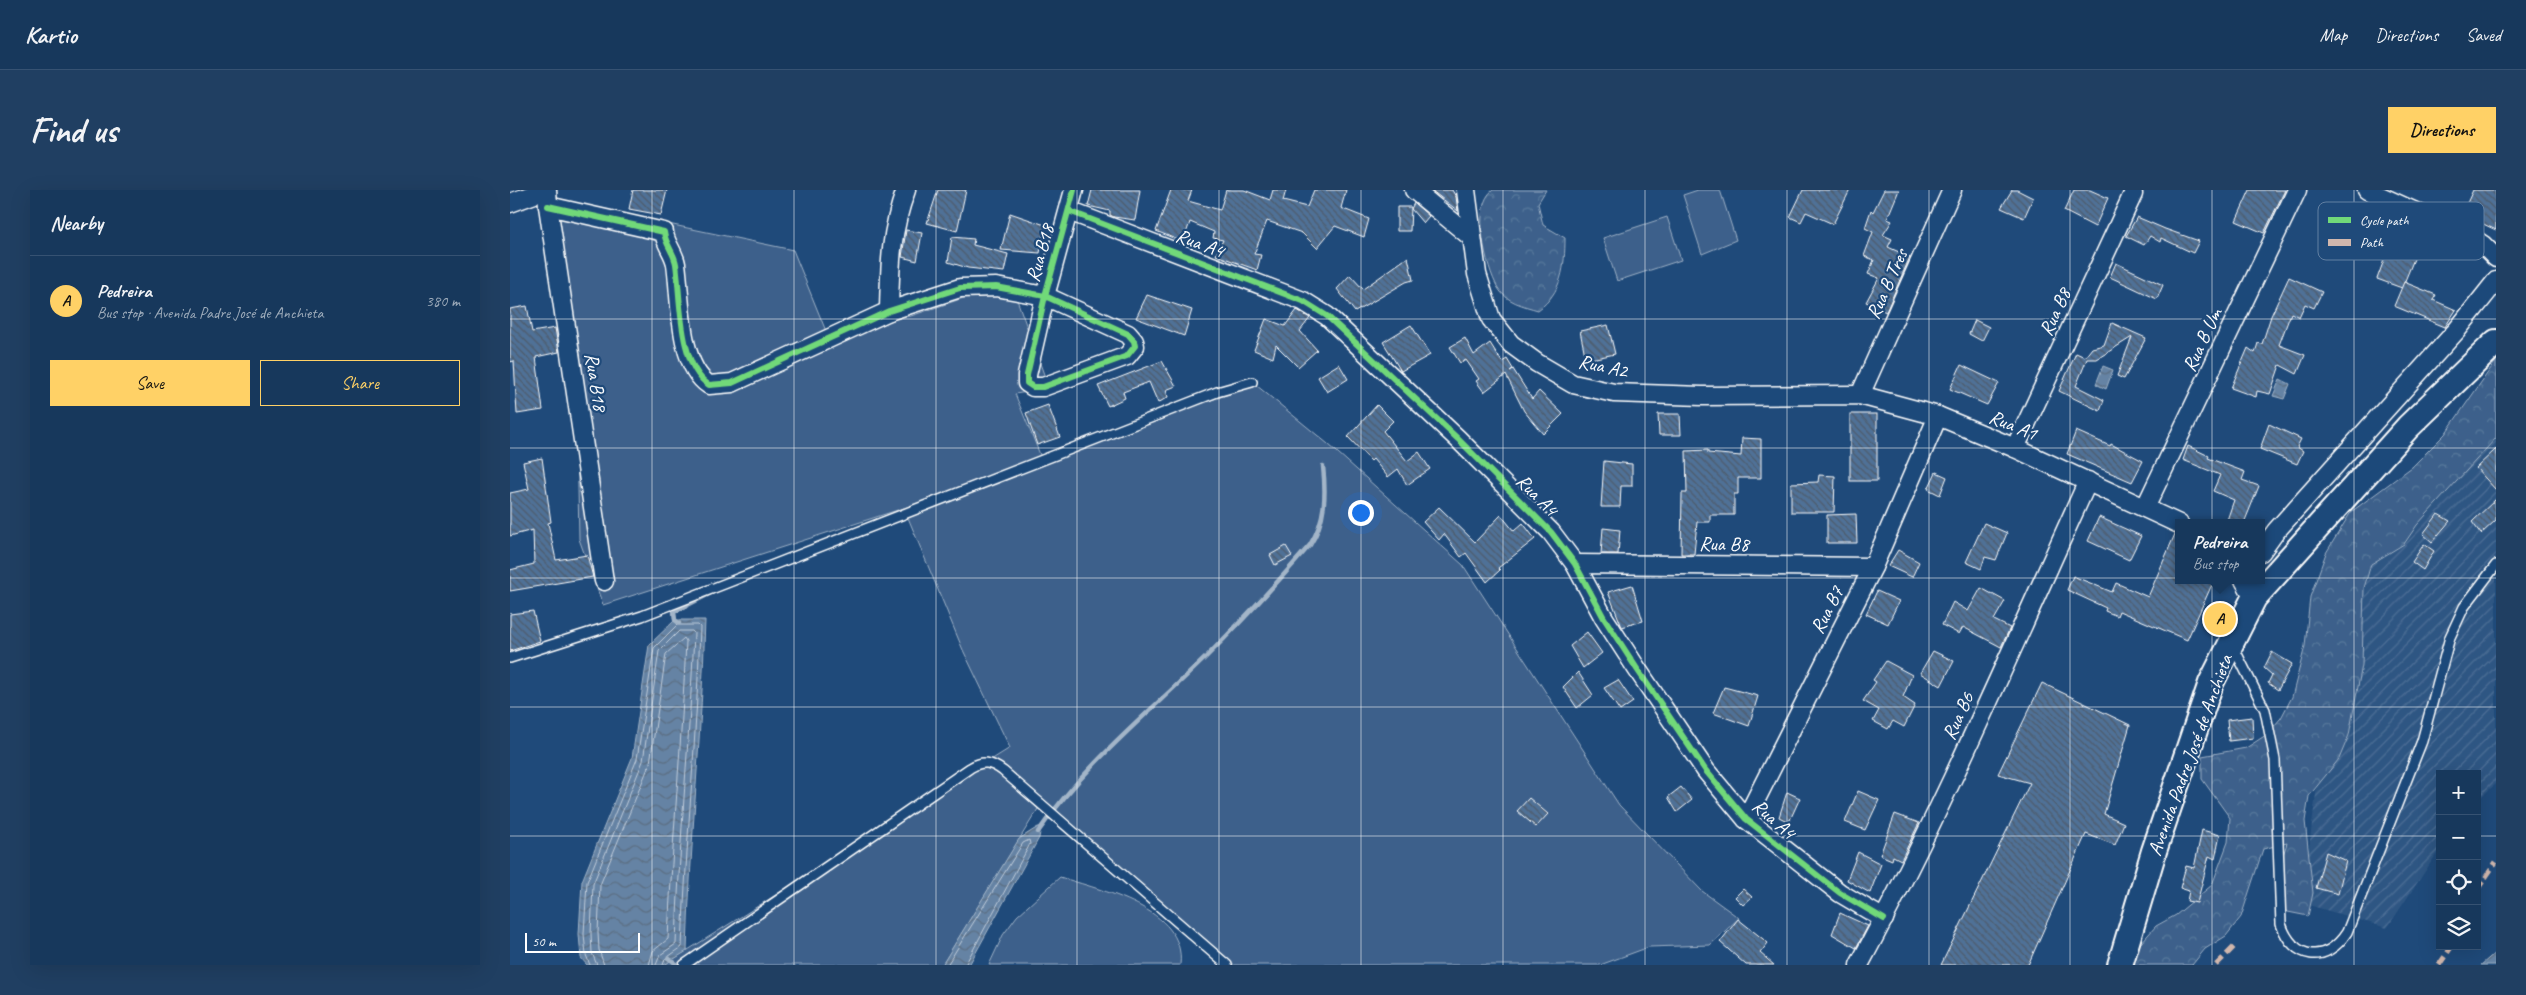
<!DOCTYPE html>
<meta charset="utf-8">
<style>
body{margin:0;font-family:Caveat,sans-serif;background:#203f62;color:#f1f3f6}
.controls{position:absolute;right:15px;bottom:15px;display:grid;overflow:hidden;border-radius:0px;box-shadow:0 5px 20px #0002}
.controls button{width:45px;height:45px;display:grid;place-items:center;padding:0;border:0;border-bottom:1px solid #365272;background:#17385c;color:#f1f3f6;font:25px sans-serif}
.scale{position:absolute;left:15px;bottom:12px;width:115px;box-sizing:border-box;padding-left:5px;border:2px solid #fff;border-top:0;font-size:14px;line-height:18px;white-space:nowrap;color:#fff;-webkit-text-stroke:4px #1f4a7a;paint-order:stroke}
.you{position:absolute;left:850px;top:322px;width:18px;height:18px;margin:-12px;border:4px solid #fff;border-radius:50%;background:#1a73e8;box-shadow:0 0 0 8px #1a73e833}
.badge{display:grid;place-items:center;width:32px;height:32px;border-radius:50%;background:#ffd166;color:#111;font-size:16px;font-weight:700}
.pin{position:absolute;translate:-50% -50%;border:2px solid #fff;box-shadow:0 1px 5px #0006}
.popup{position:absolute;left:1665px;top:329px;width:90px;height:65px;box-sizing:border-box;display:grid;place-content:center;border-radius:0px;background:#17385c;filter:drop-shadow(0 1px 4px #0005);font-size:16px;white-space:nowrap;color:#9eacbb}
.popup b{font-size:19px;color:#f1f3f6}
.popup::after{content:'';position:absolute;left:50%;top:100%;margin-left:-10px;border:10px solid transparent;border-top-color:#17385c}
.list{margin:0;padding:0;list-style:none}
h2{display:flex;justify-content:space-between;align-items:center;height:65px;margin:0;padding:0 20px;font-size:21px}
h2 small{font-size:16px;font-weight:400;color:#9eacbb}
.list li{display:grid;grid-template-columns:32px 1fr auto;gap:15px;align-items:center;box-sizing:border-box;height:90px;padding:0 20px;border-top:1px solid #365272}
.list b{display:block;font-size:19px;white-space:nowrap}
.list p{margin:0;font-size:16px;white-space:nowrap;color:#9eacbb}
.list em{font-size:16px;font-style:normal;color:#9eacbb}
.actions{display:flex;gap:10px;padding:15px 20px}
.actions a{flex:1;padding:11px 0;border:1px solid #ffd166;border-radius:0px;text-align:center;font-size:18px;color:#ffd166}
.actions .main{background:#ffd166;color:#111}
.icon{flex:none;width:28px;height:28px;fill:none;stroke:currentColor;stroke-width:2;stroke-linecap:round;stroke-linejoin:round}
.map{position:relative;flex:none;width:1986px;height:775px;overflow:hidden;border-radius:0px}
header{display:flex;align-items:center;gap:30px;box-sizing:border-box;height:70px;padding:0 25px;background:#17385c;border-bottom:1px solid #365272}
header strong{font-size:24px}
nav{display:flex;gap:28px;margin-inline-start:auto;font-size:18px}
.intro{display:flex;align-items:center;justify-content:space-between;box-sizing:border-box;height:120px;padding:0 30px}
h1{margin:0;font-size:35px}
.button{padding:12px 22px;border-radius:0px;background:#ffd166;color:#111;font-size:18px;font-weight:700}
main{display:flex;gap:30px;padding:0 30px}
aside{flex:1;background:#17385c;border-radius:0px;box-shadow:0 5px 20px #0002}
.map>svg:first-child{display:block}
.industrial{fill:url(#industrial-furrows)}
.green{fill:#3c618b;stroke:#9eb0c5}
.forest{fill:url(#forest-crowns);stroke:#9eb0c5}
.water{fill:url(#water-waves);stroke:#a3b5c8}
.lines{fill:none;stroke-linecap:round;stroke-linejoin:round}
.shore{stroke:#c1cddb;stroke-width:1}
.stream{stroke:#a3b5c8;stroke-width:4.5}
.building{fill:url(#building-back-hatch);stroke:#fff}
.lane-casing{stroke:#fff;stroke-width:12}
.street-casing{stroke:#fff;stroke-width:21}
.secondary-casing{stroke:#fff;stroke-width:28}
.lane{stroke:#1f4a7a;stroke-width:9}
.street{stroke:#1f4a7a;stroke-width:18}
.secondary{stroke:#1f4a7a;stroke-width:24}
.quiet{stroke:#d1b7ad;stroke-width:5;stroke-dasharray:10 5;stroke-linecap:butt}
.cycleway-casing{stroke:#1f4a7a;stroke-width:9}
.cycleway{stroke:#71d979;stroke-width:6}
.grid{fill:none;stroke:#fff;stroke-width:1;stroke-opacity:0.55}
.labels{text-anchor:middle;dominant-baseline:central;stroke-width:4.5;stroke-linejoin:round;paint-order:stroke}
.street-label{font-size:20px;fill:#fff;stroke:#1f4a7a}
.key{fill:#1f4a7a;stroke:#6280a2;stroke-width:1}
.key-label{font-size:14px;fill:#fff}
</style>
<header>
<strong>Kartio</strong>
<nav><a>Map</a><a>Directions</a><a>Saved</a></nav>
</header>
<div class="intro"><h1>Find us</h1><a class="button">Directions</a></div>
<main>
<aside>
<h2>Nearby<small></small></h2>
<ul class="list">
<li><span class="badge">A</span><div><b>Pedreira</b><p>Bus stop · Avenida Padre José de Anchieta</p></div><em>380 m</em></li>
</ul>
<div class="actions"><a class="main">Save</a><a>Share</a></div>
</aside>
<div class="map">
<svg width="1986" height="775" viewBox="0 0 1986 775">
<defs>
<pattern id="industrial-furrows" width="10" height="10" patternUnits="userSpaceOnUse" patternTransform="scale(1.25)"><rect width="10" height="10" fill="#2e5683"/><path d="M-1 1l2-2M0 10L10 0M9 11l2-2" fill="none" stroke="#4d6f96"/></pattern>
<pattern id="forest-crowns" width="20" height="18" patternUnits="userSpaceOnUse" patternTransform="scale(1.25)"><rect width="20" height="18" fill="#3c618b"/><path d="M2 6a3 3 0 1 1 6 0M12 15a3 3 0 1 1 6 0" fill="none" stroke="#59799c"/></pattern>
<pattern id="water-waves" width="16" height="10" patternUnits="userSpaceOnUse" patternTransform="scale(1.25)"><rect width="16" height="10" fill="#6583a4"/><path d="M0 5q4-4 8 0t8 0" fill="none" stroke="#5b6d81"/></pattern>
<pattern id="building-back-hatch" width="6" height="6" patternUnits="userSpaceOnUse" patternTransform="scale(1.25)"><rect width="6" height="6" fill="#507197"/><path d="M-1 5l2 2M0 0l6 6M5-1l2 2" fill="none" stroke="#4e5b6a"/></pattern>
</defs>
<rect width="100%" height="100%" fill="#1f4a7a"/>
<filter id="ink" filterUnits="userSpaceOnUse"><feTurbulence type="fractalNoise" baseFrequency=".02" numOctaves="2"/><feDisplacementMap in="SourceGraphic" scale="10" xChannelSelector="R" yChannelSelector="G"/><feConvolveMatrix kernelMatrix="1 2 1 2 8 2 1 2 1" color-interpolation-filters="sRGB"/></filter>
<g filter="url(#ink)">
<polygon class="industrial" points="1986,196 1986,594 1967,610 1967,584 1930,584 1930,659 1877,738 1792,713 1839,345"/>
<g class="green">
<polygon points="1188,0 1210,0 1226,50 1192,64 1173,5"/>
<polygon points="43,10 283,60 320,151 388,121 398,127 465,104 506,107 536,190 530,200 505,204 531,267 746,195 818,254 953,375 1109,615 1192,701 1229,728 1200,755 1139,757 1090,775 709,775 531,614 432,775 154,775 500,558 453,460 394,318 93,415 69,349 67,245"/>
<polygon points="1157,27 1171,70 1107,91 1093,48"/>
<path d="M550,687c39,13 127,31 120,88h-191l14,-30 14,-19z"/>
</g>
<g class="forest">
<path d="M983,0h53l-8,13 5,22 22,13c0,28 -3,55 -27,72 -14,-4 -32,-8 -40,-22 -12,-20 -27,-83 -5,-98z"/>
<polygon points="1986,171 1986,248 1907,335 1894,354 1861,374 1854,398 1852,475 1839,545 1829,569 1799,606 1795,631 1803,703 1798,726 1773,721 1770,675 1777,653 1753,659 1731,727 1716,746 1695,759 1682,775 1623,775 1630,754 1646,736 1666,725 1702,695 1718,652 1720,628 1692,589 1692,566 1736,558 1756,545 1771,528 1782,507 1795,456 1800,407 1816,363 1841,322 1902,277 1935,244"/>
</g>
<g class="water">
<polygon points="1593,176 1603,180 1596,199 1586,194"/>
<polygon points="1770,189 1780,194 1774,209 1763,206"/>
<path d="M165,430h30c-3,110 -15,221 -18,331l-23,14h-77l-6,-7 -2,-24 3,-53 50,-123 17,-113z"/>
<polygon points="528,637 531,637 529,648 459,775 432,775 509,649"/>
<polygon points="1986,762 1986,775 1971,775"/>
</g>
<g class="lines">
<g class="shore">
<path d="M80,775l-4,-10 -2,-21 3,-52 50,-123 17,-111 23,-23h21l2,2c-3,107 -14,213 -18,320l-17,12 -2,6"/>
<path d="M87,775l-5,-12 -1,-19 2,-50 50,-123 16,-110 20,-20h13l2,2c-4,104 -15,207 -18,311l-16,11 -4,10"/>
<path d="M94,775l-5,-15 -1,-17 2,-48 50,-122 16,-109 18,-16 2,3c-4,100 -14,199 -18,298l-15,12 -4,14"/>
<polyline points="437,775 513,653 519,650 520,654 455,775"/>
</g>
<g class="stream">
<polyline points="169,433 165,430 164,422 203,402"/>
<path d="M528,642c46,-67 111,-119 168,-175 36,-36 71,-74 104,-112 16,-25 16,-51 13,-79"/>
<polyline points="158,768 168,775"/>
</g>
</g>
<g class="building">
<polygon points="123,0 157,0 151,25 119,19"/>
<polygon points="428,0 456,0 447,41 417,33"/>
<polygon points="582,0 630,0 625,30 604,27 600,25 600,21 578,16"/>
<polygon points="661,0 682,0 678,11 710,20 716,0 734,0 760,10 763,0 776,0 773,11 797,17 804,0 836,0 831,18 859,29 854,47 825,36 807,58 792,43 757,31 744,64 751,65 747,80 706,65 713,50 703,48 704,42 680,32 673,52 646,41"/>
<polygon points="921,0 942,0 946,7 948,21"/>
<polygon points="1293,0 1340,0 1323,34 1296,22 1291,32 1280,27"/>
<polygon points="1374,0 1389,0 1377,29 1382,31 1373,45 1382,49 1378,57 1400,67 1376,122 1356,112 1369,88 1358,84 1364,70 1354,66 1363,42 1355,38 1361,20 1363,22"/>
<polygon points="1502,0 1507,0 1523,8 1514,28 1491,18"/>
<polygon points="1564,0 1580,0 1598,8 1585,37 1554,21"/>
<polygon points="1740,0 1775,0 1754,43 1726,31"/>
<polygon points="1963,0 1986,0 1986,40 1952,24"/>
<polygon points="904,13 919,26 913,33 901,19"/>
<polygon points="887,17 901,17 900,41 887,41"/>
<polygon points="1852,20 1864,25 1862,29 1906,45 1900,61 1906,64 1892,98 1867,89 1874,70 1837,54"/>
<polygon points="500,23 535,35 530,63 491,60"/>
<polygon points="1627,27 1655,39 1689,51 1683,63 1651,48 1650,52 1640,46 1634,55 1616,46"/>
<polygon points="396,40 412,43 407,71 392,67"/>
<polygon points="442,47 464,49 463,55 498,64 494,82 458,78 438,72"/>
<polygon points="898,67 903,90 896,92 845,122 827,99 840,85 853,99"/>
<polygon points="1606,73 1653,95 1647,109 1600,87"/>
<polygon points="1779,87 1812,102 1804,118 1795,114 1789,127 1781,123 1769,155 1795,165 1787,184 1770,175 1760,204 1747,201 1746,207 1721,198 1738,158 1745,163 1748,153 1752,154 1761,126"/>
<polygon points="1894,92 1926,105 1923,110 1946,120 1935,137 1884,116"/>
<polygon points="637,105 682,120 674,146 626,128"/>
<polygon points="17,116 22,142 45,138 49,162 26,167 33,220 7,224 4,171 0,172 0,119"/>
<polygon points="787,120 800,128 790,141 807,160 788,177 766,155 763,168 744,160 756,129 775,136"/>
<polygon points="1465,130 1479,137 1472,151 1459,144"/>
<polygon points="1602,133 1636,148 1614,189 1607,186 1622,147 1587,169 1577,169 1566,196 1594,210 1590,221 1549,201 1566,163 1575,167 1582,158 1594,155"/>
<polygon points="901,135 920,165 891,181 873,152"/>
<polygon points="1098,135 1105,164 1076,170 1070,141"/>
<polygon points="955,148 964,165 980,153 992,172 997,169 1003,179 1000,181 1003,179 1022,209 1029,201 1053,224 1033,244 1014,221 996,185 974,202 966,191 969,189 956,170 950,173 940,157"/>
<polygon points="652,171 666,196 656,200 658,207 648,213 639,192 613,202 615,208 598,216 588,196"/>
<polygon points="829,174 838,189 817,202 808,187"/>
<polygon points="1451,175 1489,193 1477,215 1440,199"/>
<polygon points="538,215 550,247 527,255 516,223"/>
<polygon points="867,215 883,231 873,241 897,271 909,262 920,279 897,295 888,279 878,287 863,269 861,271 838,247"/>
<polygon points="1148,224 1170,224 1171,245 1149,245"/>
<rect x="1340" y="224" width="27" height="67"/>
<polygon points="1759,234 1791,249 1787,257 1793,261 1787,274 1750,259"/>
<polygon points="1566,241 1600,256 1601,254 1633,271 1622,292 1557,264"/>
<polygon points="1232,248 1251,249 1251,288 1228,288 1228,304 1224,304 1224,325 1200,325 1200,332 1187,332 1184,364 1171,364 1172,303 1177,303 1176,261 1198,260 1198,263 1231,266"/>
<polygon points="1678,256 1699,266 1698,268 1735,282 1732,290 1749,296 1734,333 1716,333 1724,310 1703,301 1710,285 1673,270"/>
<polygon points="1986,259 1986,300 1966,278"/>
<polygon points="32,268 41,332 38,333 46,370 77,365 83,387 0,401 0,380 24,374 23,340 0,346 0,303 19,299 13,272"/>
<polygon points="1094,271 1122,274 1122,296 1111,296 1110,317 1091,317"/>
<polygon points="1426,282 1437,287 1430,305 1418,299"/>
<polygon points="1309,285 1325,286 1324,322 1281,322 1281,293 1308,292"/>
<polygon points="1986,309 1986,330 1971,344 1962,332"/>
<polygon points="929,317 965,352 991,325 1004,341 1013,333 1025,349 988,378 990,380 977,392 956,363 951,367 934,344 929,350 913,332"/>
<polygon points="1346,324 1347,353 1317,353 1317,325"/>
<polygon points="1928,324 1940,331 1922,352 1913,344"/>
<polygon points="1589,327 1631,346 1619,370 1578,351"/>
<polygon points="1474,333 1497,343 1486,370 1475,367 1471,379 1456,372"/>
<polygon points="1093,338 1110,340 1108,364 1091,364"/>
<polygon points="1665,344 1669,344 1669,390 1704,390 1677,450 1609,421 1607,426 1595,421 1596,418 1557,400 1563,386 1602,402 1606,393 1638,407"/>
<polygon points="1914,354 1924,361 1913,380 1902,372"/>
<polygon points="776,356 782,366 765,375 760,365"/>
<polygon points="1388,360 1409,372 1402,387 1378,376"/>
<polygon points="1122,395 1133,431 1112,437 1098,402"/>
<polygon points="1471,398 1495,411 1484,430 1500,438 1491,457 1453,437 1449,444 1432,435 1443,412 1458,421"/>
<polygon points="1367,401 1389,411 1378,434 1356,424"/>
<polygon points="23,421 30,451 0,461 0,424"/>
<polygon points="1077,442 1092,463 1073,478 1060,456"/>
<polygon points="1423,461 1444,471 1431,496 1410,483"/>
<polygon points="1762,462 1782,474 1768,500 1758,493 1762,485 1754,478"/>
<polygon points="1376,471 1402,485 1393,507 1405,515 1394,537 1383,531 1378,539 1363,531 1369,520 1353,511 1366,492 1363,490"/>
<polygon points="1068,482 1083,505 1067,518 1053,497"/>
<polygon points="1108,490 1123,512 1110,521 1094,498"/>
<polygon points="1532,493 1620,535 1594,624 1614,633 1605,655 1576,644 1518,775 1431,775 1520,593 1488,584"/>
<polygon points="1214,497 1248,506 1239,536 1203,523"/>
<polygon points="1742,527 1743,548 1719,551 1717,530"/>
<polygon points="1171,597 1182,610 1167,622 1158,607"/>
<polygon points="1348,601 1369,610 1355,640 1335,632"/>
<polygon points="1277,602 1290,608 1279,632 1269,627"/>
<polygon points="1019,608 1038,624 1026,637 1007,621"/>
<polygon points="1385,624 1409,633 1391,670 1383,666 1382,670 1370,665"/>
<polygon points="1692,640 1710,645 1705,669 1699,666 1687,713 1677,711 1679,701 1670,698 1676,676 1684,678"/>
<polygon points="1348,662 1371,674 1360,703 1337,690"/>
<polygon points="1816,662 1836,671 1828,704 1806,698"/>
<polygon points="1233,699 1242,707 1233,715 1225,707"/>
<polygon points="1330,723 1358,736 1346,758 1322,744"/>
<polygon points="1228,729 1258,753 1250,763 1264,775 1236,775 1210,752"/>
</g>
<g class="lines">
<defs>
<g id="lane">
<path d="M1723,456l32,64 10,50 6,164c12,36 45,41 66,8l75,-191 28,-104 14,-30 32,-42"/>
<polyline points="0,468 132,426 707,202 742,192"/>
<path d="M174,775l286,-197c13,-8 21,-6 33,3l224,194"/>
</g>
<g id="street">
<polyline points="37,0 38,16 94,391"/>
<polyline points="904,0 961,47"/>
<polyline points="956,0 967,84 981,129 1001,154 1027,173 1063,194 1104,203 1192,206 1350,205 1428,226 1505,258 1669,334"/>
<polyline points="1857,0 1961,47 1973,55 1986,68"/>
<polyline points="0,13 22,5 28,0"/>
<path d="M38,16l116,26c1,12 10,20 12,32 5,34 2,101 33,121l23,-2 157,-72 71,-23 36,-1 49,9 83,38 6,7 1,5 -8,10 -84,31h-10l-6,-4v-8l18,-79 29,-106"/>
<polyline points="559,21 793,111 817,126 948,249 1041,342 1065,374 1094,428 1127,479 1196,581 1236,629 1330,703 1374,729"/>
<path d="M379,121c1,-45 1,-78 17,-121"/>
<polyline points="1350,205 1442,0"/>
<polyline points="1505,258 1623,4"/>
<polyline points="1635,318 1787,0"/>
<polyline points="1751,362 1766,341 1947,140 1986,91"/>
<polyline points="1065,374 1363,377"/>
<polyline points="1734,390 1744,408"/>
<polyline points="1236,629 1363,377 1428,226"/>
<path d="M1349,775c85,-157 155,-322 229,-484"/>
</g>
<polyline id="secondary" points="1610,775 1644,661 1701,493 1744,408 1898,237 1986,152"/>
</defs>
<use href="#lane" class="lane-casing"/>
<use href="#street" class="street-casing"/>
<use href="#secondary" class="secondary-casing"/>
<use href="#lane" class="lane"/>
<use href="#street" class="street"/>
<use href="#secondary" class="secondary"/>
<g class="quiet">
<polyline points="1967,700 1986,672"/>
<polyline points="1706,775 1725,756"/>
<polyline points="1929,775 1942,756"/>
</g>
<defs>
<g id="cycleway">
<path d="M38,16l116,26c1,12 10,20 12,32 5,34 2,101 33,121l23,-2 157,-72 71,-23 36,-1 49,9 83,38 6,7 1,5 -8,10 -84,31h-10l-6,-4v-8l18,-79 29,-106"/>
<polyline points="559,21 793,111 817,126 948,249 1041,342 1065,374 1094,428 1127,479 1196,581 1236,629 1330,703 1374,729"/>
</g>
</defs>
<use href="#cycleway" class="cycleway-casing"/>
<use href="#cycleway" class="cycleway"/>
</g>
</g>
<path class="grid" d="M142,0v775M284,0v775M426,0v775M567,0v775M709,0v775M851,0v775M993,0v775M1135,0v775M1277,0v775M1419,0v775M1560,0v775M1702,0v775M1844,0v775M0,129h1986M0,258h1986M0,388h1986M0,517h1986M0,646h1930M1967,646h19"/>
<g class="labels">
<g class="street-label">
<text transform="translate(690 53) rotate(20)">Rua A4</text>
<text transform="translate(530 63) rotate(-74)">Rua B18</text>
<text transform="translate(1377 94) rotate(-66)">Rua B Tres</text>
<text transform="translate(1545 122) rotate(-65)">Rua B8</text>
<text transform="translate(1692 150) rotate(-65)">Rua B Um</text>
<text transform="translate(1093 176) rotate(12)">Rua A2</text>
<text transform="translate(86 192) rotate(81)">Rua B18</text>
<text transform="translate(1503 235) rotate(22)">Rua A1</text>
<text transform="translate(1027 305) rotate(45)">Rua A4</text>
<text transform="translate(1214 354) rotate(1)">Rua B8</text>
<text transform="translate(1317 420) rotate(-63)">Rua B7</text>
<text transform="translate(1448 526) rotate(-65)">Rua B6</text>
<text transform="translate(1680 565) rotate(-70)">Avenida Padre José de Anchieta</text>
<text transform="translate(1264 629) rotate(41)">Rua A4</text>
</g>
</g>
<rect x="1808" y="12" width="166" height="58" rx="8" class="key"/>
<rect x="1818" y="27" width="23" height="6" fill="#71d979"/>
<rect x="1818" y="49" width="23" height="7" fill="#d1b7ad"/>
<g class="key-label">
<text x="1850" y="35">Cycle path</text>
<text x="1850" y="57">Path</text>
</g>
</svg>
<div class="controls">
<button>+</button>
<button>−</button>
<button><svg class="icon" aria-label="locate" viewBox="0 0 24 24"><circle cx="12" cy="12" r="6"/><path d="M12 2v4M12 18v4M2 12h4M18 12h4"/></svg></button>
<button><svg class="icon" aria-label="layers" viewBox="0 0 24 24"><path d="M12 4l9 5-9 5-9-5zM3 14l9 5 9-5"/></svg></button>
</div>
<div class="scale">50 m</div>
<div class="you"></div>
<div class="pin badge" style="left:1710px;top:429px">A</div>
<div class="popup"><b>Pedreira</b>Bus stop</div>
</div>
</main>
